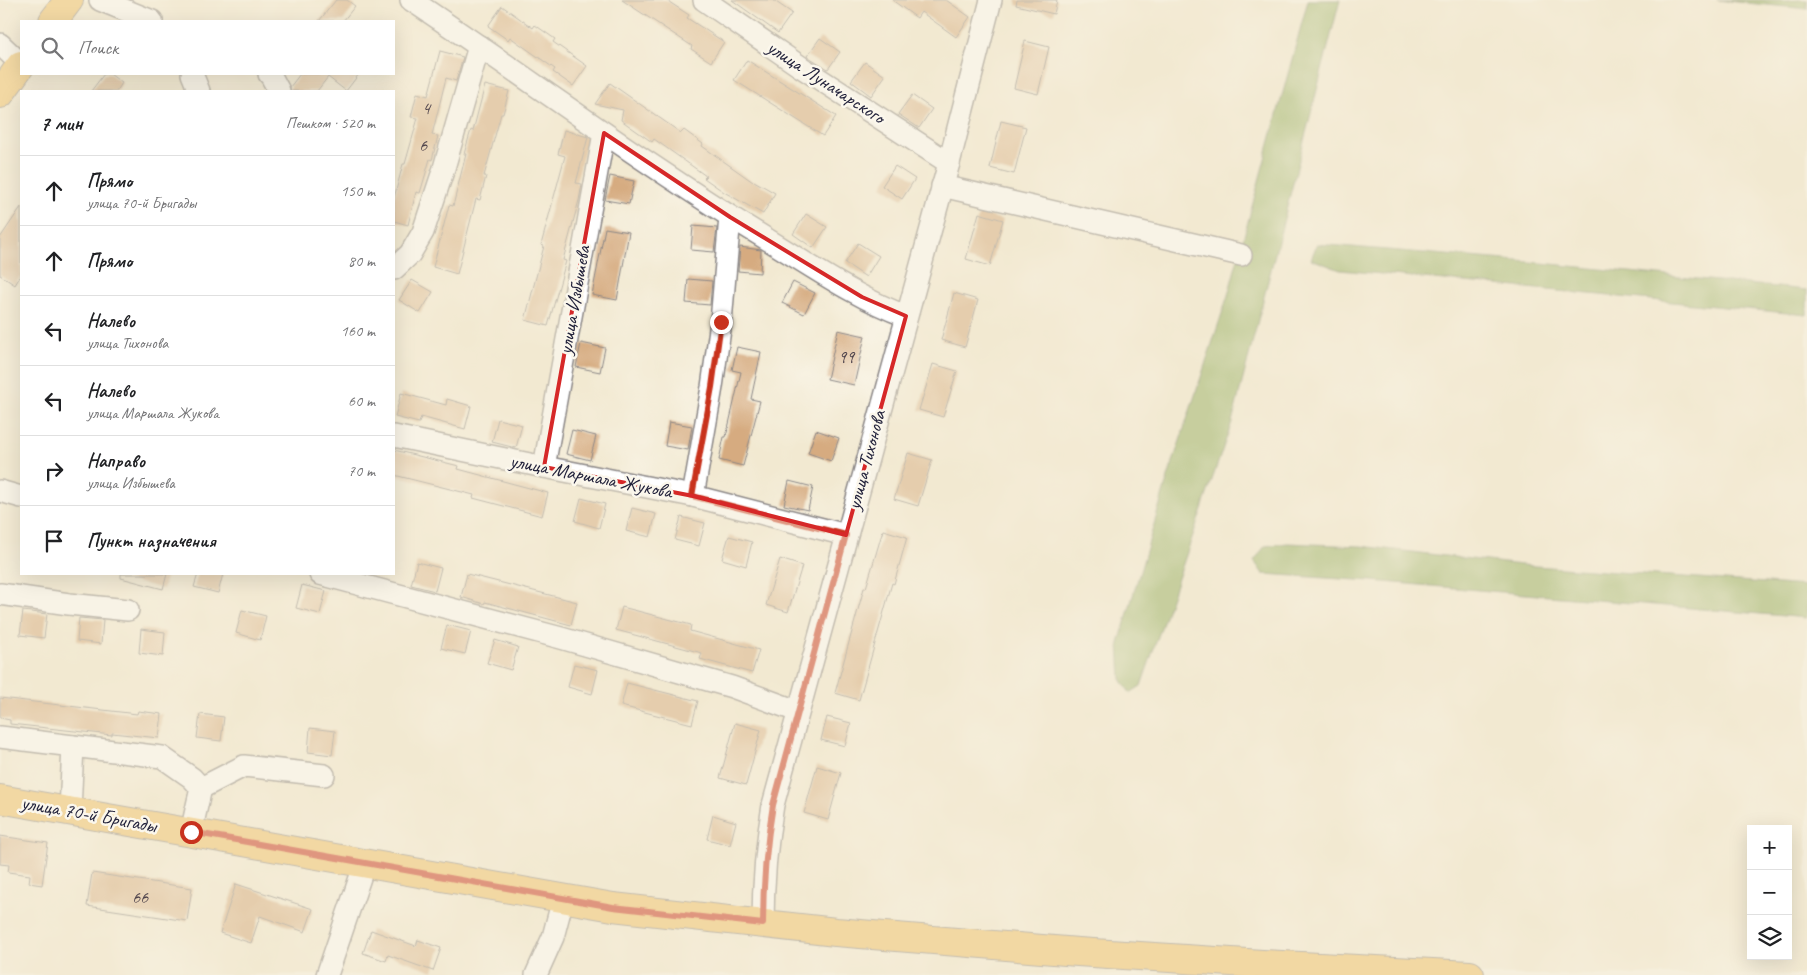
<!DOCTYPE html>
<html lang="ru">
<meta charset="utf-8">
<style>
body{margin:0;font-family:Caveat,sans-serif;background:#f6f6f6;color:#202124}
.controls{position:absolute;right:15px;bottom:15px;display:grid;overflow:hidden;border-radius:0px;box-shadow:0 5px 20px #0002}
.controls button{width:45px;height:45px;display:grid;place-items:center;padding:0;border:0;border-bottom:1px solid #e0e0e0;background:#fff;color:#202124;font:25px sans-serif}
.stop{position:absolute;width:15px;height:15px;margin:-11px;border:4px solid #c8321e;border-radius:50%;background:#fff}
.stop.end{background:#c8321e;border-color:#fff;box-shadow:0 1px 5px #0008}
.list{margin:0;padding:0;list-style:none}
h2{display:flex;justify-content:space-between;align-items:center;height:65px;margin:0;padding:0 20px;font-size:21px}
h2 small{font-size:16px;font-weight:400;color:#757577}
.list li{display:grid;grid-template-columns:32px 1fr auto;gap:15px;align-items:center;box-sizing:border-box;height:70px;padding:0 20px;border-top:1px solid #e0e0e0}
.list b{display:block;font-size:19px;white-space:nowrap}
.list p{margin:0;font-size:16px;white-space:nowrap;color:#757577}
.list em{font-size:16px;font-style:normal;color:#757577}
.icon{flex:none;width:28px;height:28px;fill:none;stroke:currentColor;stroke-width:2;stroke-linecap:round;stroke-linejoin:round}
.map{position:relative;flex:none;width:1807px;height:975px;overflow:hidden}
.search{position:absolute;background:#fff;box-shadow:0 5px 20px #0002;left:20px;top:20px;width:375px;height:55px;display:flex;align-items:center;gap:12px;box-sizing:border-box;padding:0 18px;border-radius:0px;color:#757577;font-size:19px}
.panel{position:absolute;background:#fff;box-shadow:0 5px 20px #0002;left:20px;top:90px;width:375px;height:485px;border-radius:0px}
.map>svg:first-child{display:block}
.forest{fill:#92ae61;stroke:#5a684e}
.building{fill:#d6ab80}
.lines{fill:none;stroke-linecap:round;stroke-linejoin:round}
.minor-casing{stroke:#8a8686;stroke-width:24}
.major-casing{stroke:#8a8686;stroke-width:30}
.minor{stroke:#fff;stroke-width:21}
.major{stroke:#f2c36a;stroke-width:28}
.route{stroke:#c8321e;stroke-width:6}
.marked{fill:none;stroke:#d62828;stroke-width:4;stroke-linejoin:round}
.labels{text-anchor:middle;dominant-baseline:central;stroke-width:5;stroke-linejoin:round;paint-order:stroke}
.number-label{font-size:18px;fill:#4f444c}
.street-label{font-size:20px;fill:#22223b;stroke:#fbf7ec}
</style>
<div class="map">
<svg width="1807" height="975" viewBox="0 0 1807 975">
<rect width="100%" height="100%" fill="#fbf7ec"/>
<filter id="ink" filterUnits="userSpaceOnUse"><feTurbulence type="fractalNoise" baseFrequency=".02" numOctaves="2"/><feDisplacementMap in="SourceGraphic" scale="10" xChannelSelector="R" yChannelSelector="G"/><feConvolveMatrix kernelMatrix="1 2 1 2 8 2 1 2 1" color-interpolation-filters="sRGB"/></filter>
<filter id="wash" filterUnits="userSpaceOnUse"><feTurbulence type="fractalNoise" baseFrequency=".0096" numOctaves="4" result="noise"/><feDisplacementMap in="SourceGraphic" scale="20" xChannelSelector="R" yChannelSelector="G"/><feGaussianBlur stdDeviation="1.12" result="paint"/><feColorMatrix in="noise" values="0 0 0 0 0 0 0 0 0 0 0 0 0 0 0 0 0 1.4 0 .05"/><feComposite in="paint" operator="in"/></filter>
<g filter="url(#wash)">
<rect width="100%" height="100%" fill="#f2e9d1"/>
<g class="forest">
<polygon points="1308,0 1340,0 1232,422 1141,686 1130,693 1121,679 1119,643 1167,480 1228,295"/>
<polygon points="1717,0 1807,0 1807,9"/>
<polygon points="1317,244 1541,263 1807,290 1807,315 1340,270 1311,259"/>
<polygon points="1287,543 1361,546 1522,565 1807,586 1807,618 1372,581 1263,574 1254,561 1265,546"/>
</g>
<g id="blocks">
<g class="building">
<polygon points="336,0 347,0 355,6 343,21 319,21"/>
<polygon points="622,0 666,0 689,15 687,18 724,42 711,62 691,49 692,46"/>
<polygon points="732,0 773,0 792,13 778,33"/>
<polygon points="892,0 946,0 970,17 956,37 921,12 917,18"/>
<polygon points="1017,0 1057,0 1054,14 1016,5"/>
<polygon points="502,6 533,28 535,25 555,39 553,42 587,66 573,86 553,72 555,69 510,37 508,40 488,26"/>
<polygon points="820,38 840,52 828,69 807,56"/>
<polygon points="1025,41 1049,47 1038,94 1014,88"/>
<polygon points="440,51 463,57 456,81 446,78 432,135 438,136 432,160 430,159 420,193 416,192 408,225 394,221 394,198 403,164 405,164 418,118 411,117 417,93 428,96"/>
<polygon points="747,60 836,116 823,136 734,80"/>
<polygon points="865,62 885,76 871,96 851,81"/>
<polygon points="104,74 110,74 122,83 117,91 91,91"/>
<polygon points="300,74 359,74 346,91 328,77 317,91 291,91 290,87"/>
<polygon points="610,83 681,133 684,130 703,144 702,146 753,182 754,181 775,193 763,214 724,192 704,178 706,176 654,139 652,142 621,120 623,110 595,104"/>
<polygon points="485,85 509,91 503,114 501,114 484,176 486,176 480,200 476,199 457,274 433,267 449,205 453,206 466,154 464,154 471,130 473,131"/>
<polygon points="912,95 932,109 919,128 898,114"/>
<polygon points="1001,121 1026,127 1014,174 990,168"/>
<polygon points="564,130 588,137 576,183 582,184 579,200 563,260 566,261 548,326 525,320 544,246 541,245 565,156 558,154"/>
<polygon points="895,166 915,179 902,199 882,186"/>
<polygon points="610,176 634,181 629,204 605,200"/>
<polygon points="21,207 21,275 15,285 0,275 0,238"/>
<polygon points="979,213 1003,220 990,266 966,259"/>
<polygon points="806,214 827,227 813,248 793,234"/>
<polygon points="693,226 717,228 714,252 691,250"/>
<polygon points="605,228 629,232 617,300 592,295"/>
<polygon points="858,243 879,256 866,277 845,263"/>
<polygon points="740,247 761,250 760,273 738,271"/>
<polygon points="688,279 712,281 710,305 686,303"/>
<polygon points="412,280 433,292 420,313 399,300"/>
<polygon points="793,282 815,293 804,314 782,303"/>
<polygon points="954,293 978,300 965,347 941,340"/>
<polygon points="838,330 865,336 854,385 827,379"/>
<polygon points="581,343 605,348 600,372 576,367"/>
<polygon points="737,347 761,352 751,399 760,401 743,466 719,460 724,437 726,437 741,372 732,370"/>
<polygon points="933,364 957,371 943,417 919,410"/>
<polygon points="401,393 446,405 447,399 471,406 465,429 421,417 419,423 395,417"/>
<polygon points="498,419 522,425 516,448 492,442"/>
<polygon points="669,422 692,426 688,450 665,446"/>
<polygon points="572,430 596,436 590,460 566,454"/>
<polygon points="816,430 839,438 831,461 808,453"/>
<polygon points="394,450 459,466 458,469 548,493 542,516 473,498 474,495 394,475"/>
<polygon points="908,453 932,460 918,506 894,499"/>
<polygon points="789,481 813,487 808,510 784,505"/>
<polygon points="581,498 605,504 599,528 575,521"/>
<polygon points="632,508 656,514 650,537 626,531"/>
<polygon points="681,517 705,523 699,546 675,540"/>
<polygon points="883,530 907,537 894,584 892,583 859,700 835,693 864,588 866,588"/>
<polygon points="729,536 752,542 746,566 722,559"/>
<polygon points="780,559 802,566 788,612 766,605"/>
<polygon points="417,562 441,568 435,591 411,585"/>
<polygon points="121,574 167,574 163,589 121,578"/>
<polygon points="198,574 223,574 218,593 194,587"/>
<polygon points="467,574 577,602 571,625 485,602 484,604 461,597"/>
<polygon points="302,585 326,591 320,614 296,608"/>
<polygon points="622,607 691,625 690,631 759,650 752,673 700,659 702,653 616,630"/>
<polygon points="242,610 266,616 260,640 236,633"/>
<polygon points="23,611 47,614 44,638 20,635"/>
<polygon points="79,618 103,620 101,644 77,641"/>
<polygon points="447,625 471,631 465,654 441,648"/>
<polygon points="141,629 165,632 163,656 139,653"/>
<polygon points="495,640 518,647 511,670 487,663"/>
<polygon points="574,664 598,670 592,694 568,687"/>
<polygon points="627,683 698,701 692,724 621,706"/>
<polygon points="0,698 137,714 138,711 162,714 159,738 112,733 112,735 10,724 10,720 0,718"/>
<polygon points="200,714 224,717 221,741 197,738"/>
<polygon points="827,717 851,723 845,746 821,740"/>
<polygon points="735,723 761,730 746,785 720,778"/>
<polygon points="310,728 335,731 332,755 308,752"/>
<polygon points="817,766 841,773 828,820 804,813"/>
<polygon points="713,815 736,822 730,845 707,839"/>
<polygon points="0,836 48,843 42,885 29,883 30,875 8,872 9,865 0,864"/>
<polygon points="92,873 192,888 187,921 87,906"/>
<polygon points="236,884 313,909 305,932 260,916 251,943 220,933"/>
<polygon points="371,930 416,946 418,940 441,948 433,971 388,955 386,961 363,953"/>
</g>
</g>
</g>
<g filter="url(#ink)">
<use href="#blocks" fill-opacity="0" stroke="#8a8686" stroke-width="1"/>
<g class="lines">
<defs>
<g id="minor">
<polyline points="100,0 152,21"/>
<path d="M411,0c120,80 235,166 359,241 44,27 87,57 136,75"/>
<polyline points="704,0 801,67 949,163"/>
<polyline points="0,44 21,64"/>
<polyline points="192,74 199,91"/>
<polyline points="269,74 271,76 279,91"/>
<polyline points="942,186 1241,255"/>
<polyline points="394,269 410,254 423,232 444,168 479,46"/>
<polyline points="394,436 544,467 693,496 846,535"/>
<polyline points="544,467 604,133"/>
<polyline points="0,491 21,497"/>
<polyline points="693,496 712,387 721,322 730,217"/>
<polyline points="320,574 561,638 732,687 797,711"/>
<polyline points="0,594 69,604 128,610"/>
<polyline points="0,737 162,757 192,778 201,788 244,766 324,775"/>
<polyline points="70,811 73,746"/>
<polyline points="191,832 201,788"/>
<path d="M763,924c0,-40 3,-79 10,-119l176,-642 42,-163"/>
<polyline points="327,975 365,863"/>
<polyline points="536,975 553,937 563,899"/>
</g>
<g id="major">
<polyline points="53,21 69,0"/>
<polyline points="0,94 21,65"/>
<polyline points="0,799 613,907 836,932 1078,952 1262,964 1470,975"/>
</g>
</defs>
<use href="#minor" class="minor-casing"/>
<use href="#major" class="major-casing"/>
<use href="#minor" class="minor"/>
<use href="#major" class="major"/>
</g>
</g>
<g class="lines" filter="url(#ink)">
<path class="route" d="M191,832l422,75 150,17c0,-40 3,-79 10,-119l73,-270 -154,-39 20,-109 9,-65"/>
</g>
<path d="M0 0H1807V975H0ZM604,133l126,84 132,80 44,19 -60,219 -153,-39 -149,-29z" fill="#f2e9d1" fill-opacity=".55" fill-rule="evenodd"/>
<path class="marked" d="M604,133l126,84 132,80 44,19 -60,219 -153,-39 -149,-29z"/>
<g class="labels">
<g class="number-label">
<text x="426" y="108">4</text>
<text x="423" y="145">6</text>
<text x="846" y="357">99</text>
<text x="140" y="897">66</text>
</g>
<g class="street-label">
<text transform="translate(826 82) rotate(33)">улица Луначарского</text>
<text transform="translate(574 300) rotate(-80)">улица Избышева</text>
<text transform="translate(866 460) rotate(-75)">улица Тихонова</text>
<text transform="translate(591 476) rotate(11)">улица Маршала Жукова</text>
<text transform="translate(89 814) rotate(10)">улица 70-й Бригады</text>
</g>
</g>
</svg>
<div class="controls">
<button>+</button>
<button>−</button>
<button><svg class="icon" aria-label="layers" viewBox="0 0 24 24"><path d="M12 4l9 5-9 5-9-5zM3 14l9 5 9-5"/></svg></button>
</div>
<div class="stop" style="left:191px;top:832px"></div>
<div class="stop end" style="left:721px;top:322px"></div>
<div class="search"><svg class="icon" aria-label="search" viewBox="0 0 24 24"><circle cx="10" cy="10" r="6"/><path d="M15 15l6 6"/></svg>Поиск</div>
<section class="panel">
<h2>7 мин<small>Пешком · 520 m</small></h2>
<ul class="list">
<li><svg class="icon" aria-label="ahead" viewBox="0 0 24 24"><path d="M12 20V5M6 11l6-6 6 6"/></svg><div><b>Прямо</b><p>улица 70-й Бригады</p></div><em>150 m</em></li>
<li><svg class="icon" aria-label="ahead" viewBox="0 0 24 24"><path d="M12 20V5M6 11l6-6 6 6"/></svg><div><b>Прямо</b></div><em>80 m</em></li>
<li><svg class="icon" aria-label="left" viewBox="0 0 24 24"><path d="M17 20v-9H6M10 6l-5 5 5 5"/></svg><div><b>Налево</b><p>улица Тихонова</p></div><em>160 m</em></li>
<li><svg class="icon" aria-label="left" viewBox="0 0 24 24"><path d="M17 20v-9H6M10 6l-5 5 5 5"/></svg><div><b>Налево</b><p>улица Маршала Жукова</p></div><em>60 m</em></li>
<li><svg class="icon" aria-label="right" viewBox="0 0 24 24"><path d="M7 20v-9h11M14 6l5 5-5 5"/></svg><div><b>Направо</b><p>улица Избышева</p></div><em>70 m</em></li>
<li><svg class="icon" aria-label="arrive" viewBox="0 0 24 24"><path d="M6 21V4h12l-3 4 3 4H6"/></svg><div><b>Пункт назначения</b></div></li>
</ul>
</section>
</div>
